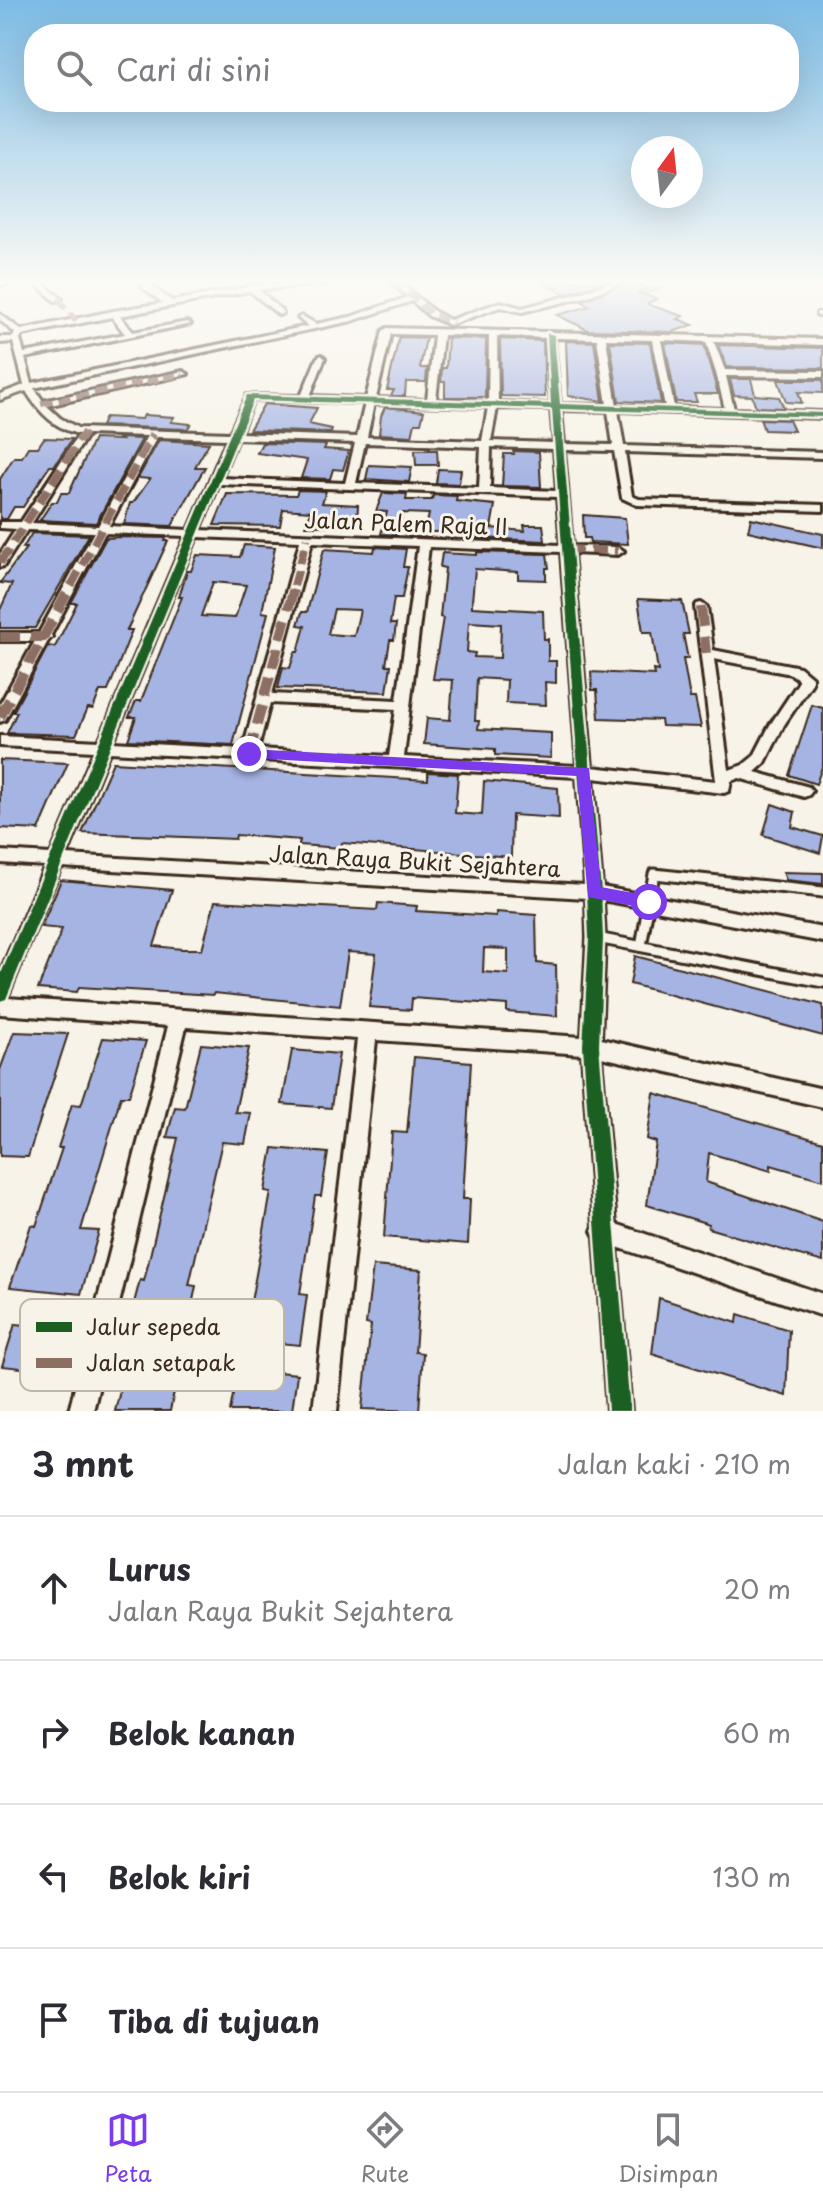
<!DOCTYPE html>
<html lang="id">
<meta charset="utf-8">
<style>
body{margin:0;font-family:"Playpen Sans",sans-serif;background:#f2f2f3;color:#2b2b33}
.compass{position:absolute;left:631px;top:136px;width:72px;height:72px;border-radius:50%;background:#fff;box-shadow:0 8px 32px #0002;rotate:15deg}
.stop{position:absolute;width:24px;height:24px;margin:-18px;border:6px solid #7c3aed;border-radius:50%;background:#fff}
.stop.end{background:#7c3aed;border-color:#fff;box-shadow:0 2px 8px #0008}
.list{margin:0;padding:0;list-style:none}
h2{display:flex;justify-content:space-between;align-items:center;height:104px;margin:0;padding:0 32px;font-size:34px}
h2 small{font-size:26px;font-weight:400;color:#7c7c81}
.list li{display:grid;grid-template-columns:52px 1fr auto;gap:24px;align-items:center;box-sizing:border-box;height:144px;padding:0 32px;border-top:2px solid #e1e1e2}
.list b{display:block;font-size:30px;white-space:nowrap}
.list p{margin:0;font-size:26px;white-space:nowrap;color:#7c7c81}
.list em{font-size:26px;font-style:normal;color:#7c7c81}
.icon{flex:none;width:44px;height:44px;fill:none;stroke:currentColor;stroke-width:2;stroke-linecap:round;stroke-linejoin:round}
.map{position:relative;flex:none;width:823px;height:1411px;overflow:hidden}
.search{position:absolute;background:#fff;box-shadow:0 8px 32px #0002;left:24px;right:24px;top:24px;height:88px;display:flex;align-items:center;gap:20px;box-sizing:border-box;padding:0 28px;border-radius:32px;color:#7c7c81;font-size:30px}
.sheet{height:680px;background:#fff}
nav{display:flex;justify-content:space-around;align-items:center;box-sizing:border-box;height:112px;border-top:2px solid #e1e1e2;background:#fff;font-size:22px;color:#7c7c81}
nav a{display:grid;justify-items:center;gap:4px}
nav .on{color:#7c3aed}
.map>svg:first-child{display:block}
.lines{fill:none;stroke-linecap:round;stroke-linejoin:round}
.stream{stroke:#638791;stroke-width:3}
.building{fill:#a6b4e3;stroke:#3b2a1e;stroke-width:2;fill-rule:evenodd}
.lane-far1-casing{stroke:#3b2a1e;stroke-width:8}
.lane-casing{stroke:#3b2a1e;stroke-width:15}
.street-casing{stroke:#3b2a1e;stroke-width:6}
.lane-far1{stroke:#f7f3e8;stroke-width:4}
.lane{stroke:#f7f3e8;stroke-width:9}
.street{fill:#f7f3e8;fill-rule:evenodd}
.quiet-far2{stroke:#8d6e63;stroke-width:6;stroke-dasharray:12 6;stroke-linecap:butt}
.quiet-far1{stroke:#8d6e63;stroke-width:8;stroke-dasharray:16 8;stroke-linecap:butt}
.quiet{stroke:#8d6e63;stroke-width:10;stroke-dasharray:20 10;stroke-linecap:butt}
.cycleway-casing{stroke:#f7f3e8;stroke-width:5}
.cycleway{fill:#1b5e20;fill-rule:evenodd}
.route{fill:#7c3aed}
.labels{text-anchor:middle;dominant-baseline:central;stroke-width:6;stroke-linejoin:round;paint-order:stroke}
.street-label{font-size:22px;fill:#3b2a1e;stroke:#f7f3e8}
.key{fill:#f7f3e8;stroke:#bfb7ab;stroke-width:2}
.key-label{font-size:22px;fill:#3b2a1e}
</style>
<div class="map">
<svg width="823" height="1411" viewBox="0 0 823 1411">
<rect width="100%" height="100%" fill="#f7f3e8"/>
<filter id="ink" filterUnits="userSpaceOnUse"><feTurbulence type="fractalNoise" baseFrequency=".0125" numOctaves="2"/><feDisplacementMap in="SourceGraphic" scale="16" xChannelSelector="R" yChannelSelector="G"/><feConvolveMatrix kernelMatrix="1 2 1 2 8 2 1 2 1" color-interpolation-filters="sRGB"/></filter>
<g filter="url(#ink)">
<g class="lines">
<polyline class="stream" points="640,296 676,281"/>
</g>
<g class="building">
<polygon points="539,281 606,281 565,294"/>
<polygon points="628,282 648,288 639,293 657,299 648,303 649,305 683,316 678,319 693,325 672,332 588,330 557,315 590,306 581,301"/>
<polygon points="399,337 426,338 420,368 427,368 426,382 406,382 405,396 391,396 394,390 387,390"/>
<polygon points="448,338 486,339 485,397 445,397 445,382 441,382 442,368 446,368"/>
<polygon points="500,339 543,341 545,397 501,396"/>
<polygon points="566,341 594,342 603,401 568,396"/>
<polygon points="610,342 650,343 661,403 619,401"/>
<polygon points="665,343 704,345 718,394 694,394 697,402 676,402"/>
<polygon points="718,345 823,348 823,368 727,367"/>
<polygon points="730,379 751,379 755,395 779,397 784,408 756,407 752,396 734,395"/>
<polygon points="778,380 823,380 823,393 798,392 802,403 786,402"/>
<polygon points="264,404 317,408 309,424 332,429 331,433 249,430"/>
<polygon points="385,407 424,411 421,423 415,423 412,436 379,434 381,416"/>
<polygon points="144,415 174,417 171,422 191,424 187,429 101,426 105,417 142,419"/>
<polygon points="760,419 789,420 794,431 764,430"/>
<polygon points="44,438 72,439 54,466 50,466 43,476 23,507 14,507 7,519 0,519 0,479 14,457 22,457 28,447 38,447"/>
<polygon points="118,438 142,439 96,523 40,520 52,502 57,502 61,493 69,493 94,439 121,440"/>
<polygon points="159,440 209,443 195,467 205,467 172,526 124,524 130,503 133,503 150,479 138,478"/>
<polygon points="262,443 326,445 324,449 349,451 343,470 333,469 330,479 301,478 307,460 257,453"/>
<polygon points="415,450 437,450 438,465 416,465"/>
<polygon points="513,451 539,452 541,487 502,486 504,454 514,454"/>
<polygon points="369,465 412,467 409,482 366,479"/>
<polygon points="438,469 461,470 459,484 436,483"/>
<polygon points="298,490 326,491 322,503 358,505 357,525 306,526 311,511 283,509 280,526 214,525 227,494 296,495"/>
<polygon points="383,493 407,494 406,500 432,500 433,495 457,496 456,501 495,505 491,528 525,531 524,525 543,525 545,541 477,538 476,531 440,528 439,532 425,532 429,514 403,513 397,535 381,534 387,512 376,511"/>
<polygon points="583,515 625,518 628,544 590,542 589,538 584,538"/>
<polygon points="751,518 823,534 823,548 748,531"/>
<polygon points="32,533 89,535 35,628 0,628 0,610 12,584 0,583 26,548 23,548"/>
<polygon points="120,537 166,538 165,541 168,541 127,630 132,630 108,691 100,691 93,709 88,708 76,735 7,733 17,712 13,712 48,646 55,647 77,603 71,603 106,538"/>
<path d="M244,545l31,2 -13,65 6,1 -35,132 -105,-5 8,-23h-7l7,-16h5l21,-54 20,-50h-3l8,-26h4l6,-16 43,2zM213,582l33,3 -11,33 -34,-2z"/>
<path d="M375,547l31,2 -3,18h5l-6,31h-8l-4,26h6l-2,16h-4l-4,25h5l-4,27 -109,-4 5,-21 7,1 5,-16h3l7,-26 -7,-1 4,-13h5l17,-63 50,3zM334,609l26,1 -6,26 -26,-2z"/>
<path d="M477,552l70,2 2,14h-3v12l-28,-1v-7l-43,-3 -3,32v6l71,4 1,28h4v22h8v22l-11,-1 1,23 -40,-2 1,-23 -30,-2 -2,43h4l-1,8 73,4v25l-56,-3v-6l-71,-5 3,-26 23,2 3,-40 -20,-1 10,-61 -3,-1 5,-49 -5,-1 2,-14 35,2zM469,622l32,2 -1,34 -26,-1 1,-4 -8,-1z"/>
<polygon points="638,599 682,601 689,634 683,634 688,659 683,659 690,698 695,698 701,727 662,726 661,720 599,718 597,690 592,690 591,672 654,675 653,670 658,671 652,632 643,632"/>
<polygon points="812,705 823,708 823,764 816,784 789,775"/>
<polygon points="0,760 68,763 39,830 0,828"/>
<polygon points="113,762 428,780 428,772 458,774 455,813 482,815 484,781 558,788 559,818 512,815 511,857 342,843 341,848 299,845 300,840 236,835 235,839 82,833"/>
<polygon points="772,804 795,812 792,827 823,836 820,853 763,835"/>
<polygon points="783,872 823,873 823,884 786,880"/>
<path d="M61,880l111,10 -18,56 28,3h20l13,-48 162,9 1,-7 39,3 -1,5 80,5v-4l40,3 1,48 19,2 1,51 -50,-4v-7l-95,-7 -1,12 -42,-3 7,-53 -28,-2 -8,54 -126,-13 -1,2 -134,-8 -2,5 -39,-3 24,-60 -21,-2zM484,948l24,1v25l-25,-2z"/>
<polygon points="635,956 823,1005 823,1036 630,984"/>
<polygon points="14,1032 68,1034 28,1157 0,1156 0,1070"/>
<polygon points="103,1038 146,1041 129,1096 121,1096 81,1230 99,1231 81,1294 10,1287 31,1225 36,1226 62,1148 58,1148 72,1104 81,1105"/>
<polygon points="201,1044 249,1048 235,1112 251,1113 245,1144 222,1142 189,1285 196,1286 170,1411 115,1411 131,1346 123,1345 140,1280 144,1281 178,1138 167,1137 175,1107 185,1108"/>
<polygon points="292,1050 339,1054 331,1108 282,1104"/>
<polygon points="414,1057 471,1062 463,1199 470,1199 468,1244 384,1237 392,1132 407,1133"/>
<polygon points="654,1093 823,1142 823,1180 771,1165 771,1171 709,1153 706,1182 823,1222 823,1262 708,1228 709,1224 647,1205 656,1142 647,1139"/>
<polygon points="273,1148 328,1153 321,1196 315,1196 300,1294 307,1295 300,1345 244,1340 271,1192 265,1191"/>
<polygon points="373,1266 421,1270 415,1352 423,1353 419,1411 362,1409 371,1325 366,1324"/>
<polygon points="659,1298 737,1323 738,1314 789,1330 786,1396 652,1354"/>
<polygon points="15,1324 53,1327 40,1370 2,1366"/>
<polygon points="238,1368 297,1374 292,1411 230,1411"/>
</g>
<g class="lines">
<defs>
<polyline id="lane-far1" points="818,314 823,315"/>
<g id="lane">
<polyline points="597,938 823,982"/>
<polyline points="641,946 654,874 823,892"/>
</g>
<g id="street">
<polygon points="0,281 17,281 0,285"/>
<polygon points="32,281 40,281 62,299 55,301"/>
<path d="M151,281h10l-10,5 21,15 75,-14 3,-3 4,1 80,-4 -4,2 -71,7 23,21 1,2 -4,2 -29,-24 -130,25 13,16 54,-10 4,2 -166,34 7,25 276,-57 -10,-8 4,-2 14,8 34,-7 58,-20 -18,-16h8l37,31 15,8 50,-18 22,6 61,-16 31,-11h11l-36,15 -67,16 -22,-5 -50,18 -21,-9 -17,-15 -60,20 -318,67 9,13 140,-30 5,3 -141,32 13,12 18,10 152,5 17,-38 54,1 16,-38 4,-3 4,3 -15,38 56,2 17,-67 4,-3 436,11v6l-109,-3 11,28 98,1v6l-97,-1 8,33 89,3v6l-205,-7 6,35 199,6v6l-198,-6 7,44 7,3 184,6v6l-186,-6 -15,-7 -8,-47 -50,-1 8,96 46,1 6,4 -6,4 -45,-2 19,214 124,14 -21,-174 2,-3 4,-1 6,4 6,43 87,17 12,10v6l-28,42 -19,38 -10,9 54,15 3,4 -3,4 -5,2 -65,-19 -8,3 -2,10 -5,2 -131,-15 9,109 221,41v14l-220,-42 2,38 -4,101 222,50v18l-222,-50 15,167 207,70v22l-206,-69 14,164h-24l-12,-174 -3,-6 2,-5 -12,-172 -206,-14 -39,371h-24l44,-372 -171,-12 -93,384h-24l99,-385 -168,-12v-41l45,-107 -45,-3v-12l51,3 43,-103 -94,-5v-10l99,5 87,-205 -81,-3 -54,102 1,2 -4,4 -43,79 -5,2v-18l35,-63h-35v-8h39l55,-101 -67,-2 -23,36 -4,1v-13l16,-25 -16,-1v-6h21l58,-88c-24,-5 -41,-23 -53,-43l-26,9v-6l24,-9 -11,-43 -13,1v-6h13l2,-4 -15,-13v-6l21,16 92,-19 50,-8 -22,-17zM112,317l13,17 -101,19 -4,-14 2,-4zM391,334l43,1 -7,65 -51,-2zM443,335l46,1 -1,66 -52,-2zM497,336l49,2 5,66 -53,-2zM554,338l43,1 10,66 -47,-1zM606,339l46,1 13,67 -48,-1zM661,340l45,2 10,31 9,36 -51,-2zM253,400l112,3 -8,34 -117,-4zM374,404l114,3 -6,34 -115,-4zM497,408l54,1 3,34 -63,-2zM561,410l47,1 5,34 -49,-1zM88,434l59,2 -49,90 -66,-3zM157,437l70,2 -38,91 -80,-4zM237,439l118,4 -10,40 -124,-5zM365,443l116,4 -2,41 -123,-5zM491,447l63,2 3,42 -67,-3zM219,484l338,13 4,48 -361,-15zM197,537l103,4 -57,208 -130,-7zM312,542l106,4 -21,154 -125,-6zM429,547l132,5 16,214 -173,-9zM714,659l77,15 7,5v4l-28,42 -16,31 -11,9 -14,5zM270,703l126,6 -7,47 -131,-7zM109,752l468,25 8,108 -518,-30zM61,867l525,31 1,40 -5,99 -575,-39z"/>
</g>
</defs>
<use href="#lane-far1" class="lane-far1-casing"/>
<use href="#lane" class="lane-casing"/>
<use href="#street" class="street-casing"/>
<use href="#lane-far1" class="lane-far1"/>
<use href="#lane" class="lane"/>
<use href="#street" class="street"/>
<g class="quiet-far2">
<polyline points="394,281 432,314 453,323"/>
<polyline points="58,299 76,321"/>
<polyline points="41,404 183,374"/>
</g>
<g class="quiet-far1">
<polyline points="566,549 618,551"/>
<polyline points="0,563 85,432"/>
<polyline points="71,586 153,434"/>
<polyline points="294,586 307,538"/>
</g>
<g class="quiet">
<polyline points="701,607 706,653"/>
<polyline points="0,637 46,637"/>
<polyline points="0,717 72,584"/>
<polyline points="249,754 295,584"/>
</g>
<defs>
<polygon id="cycleway" points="547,333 554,335 560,404 823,413 823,417 560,409 601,892 603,938 599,1046 630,1411 608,1411 583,1046 589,938 587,892 552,409 253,400 8,994 6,999 0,1001 0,976 247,395 551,404"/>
</defs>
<use href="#cycleway" class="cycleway-casing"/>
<use href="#cycleway" class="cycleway"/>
</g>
</g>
<linearGradient id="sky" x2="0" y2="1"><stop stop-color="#7dbbe4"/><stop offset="0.59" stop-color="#fbfaf5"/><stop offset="1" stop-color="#fbfaf5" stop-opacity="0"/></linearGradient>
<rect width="823" height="478" fill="url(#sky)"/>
<polygon class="route" points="249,749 589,768 601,887 649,896 656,902 649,909 588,897 577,776 249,758 242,754"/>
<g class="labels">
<g class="street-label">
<text transform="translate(406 522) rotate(2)">Jalan Palem Raja II</text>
<text transform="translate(415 860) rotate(3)">Jalan Raya Bukit Sejahtera</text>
</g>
</g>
<rect x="20" y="1299" width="264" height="92" rx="12" class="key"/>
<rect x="36" y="1322" width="36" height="10" fill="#1b5e20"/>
<rect x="36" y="1358" width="36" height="10" fill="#8d6e63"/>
<g class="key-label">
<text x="86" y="1335">Jalur sepeda</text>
<text x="86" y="1371">Jalan setapak</text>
</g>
</svg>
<svg class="compass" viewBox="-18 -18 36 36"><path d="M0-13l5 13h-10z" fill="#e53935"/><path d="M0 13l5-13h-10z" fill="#7c7c81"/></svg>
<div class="stop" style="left:649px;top:902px"></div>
<div class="stop end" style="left:249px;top:754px"></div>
<div class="search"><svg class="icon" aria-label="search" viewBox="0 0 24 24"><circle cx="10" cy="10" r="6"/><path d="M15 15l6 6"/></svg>Cari di sini</div>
</div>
<section class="sheet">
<h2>3 mnt<small>Jalan kaki · 210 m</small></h2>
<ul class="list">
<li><svg class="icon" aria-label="ahead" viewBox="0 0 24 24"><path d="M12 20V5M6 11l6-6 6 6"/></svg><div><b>Lurus</b><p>Jalan Raya Bukit Sejahtera</p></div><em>20 m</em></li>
<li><svg class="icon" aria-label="right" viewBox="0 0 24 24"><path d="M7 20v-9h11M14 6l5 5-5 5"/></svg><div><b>Belok kanan</b></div><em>60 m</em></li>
<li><svg class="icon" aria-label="left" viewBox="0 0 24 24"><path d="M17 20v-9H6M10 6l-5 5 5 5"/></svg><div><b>Belok kiri</b></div><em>130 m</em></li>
<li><svg class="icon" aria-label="arrive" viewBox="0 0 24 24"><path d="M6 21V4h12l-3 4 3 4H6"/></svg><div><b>Tiba di tujuan</b></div></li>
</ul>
</section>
<nav>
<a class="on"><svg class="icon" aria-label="map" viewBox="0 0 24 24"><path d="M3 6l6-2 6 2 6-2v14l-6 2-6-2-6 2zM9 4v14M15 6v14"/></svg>Peta</a>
<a><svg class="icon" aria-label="directions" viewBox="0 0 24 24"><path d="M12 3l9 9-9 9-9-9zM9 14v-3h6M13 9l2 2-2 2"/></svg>Rute</a>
<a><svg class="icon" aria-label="saved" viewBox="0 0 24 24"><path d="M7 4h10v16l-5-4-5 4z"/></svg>Disimpan</a>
</nav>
